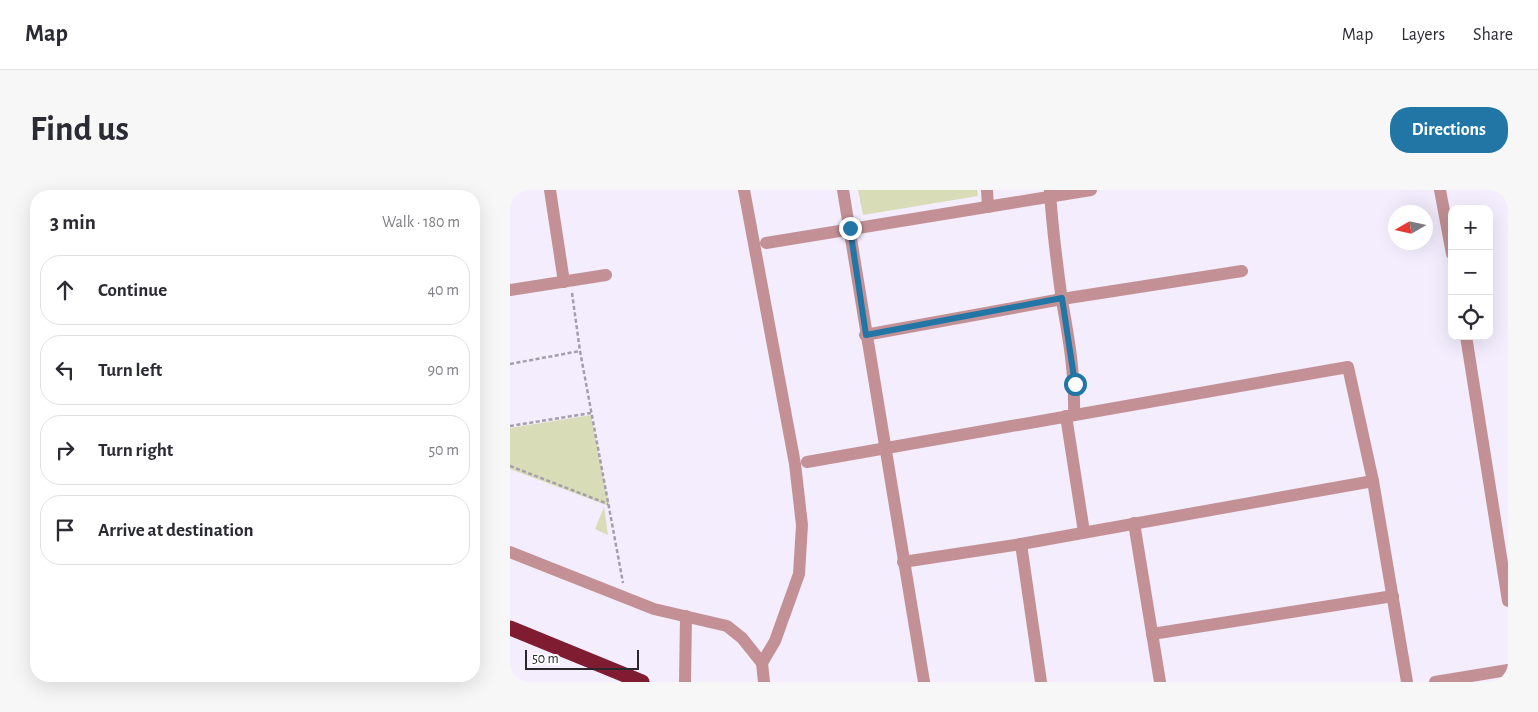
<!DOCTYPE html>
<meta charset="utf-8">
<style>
body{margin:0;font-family:"Alegreya Sans",sans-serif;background:#f7f7f7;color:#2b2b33}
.controls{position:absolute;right:15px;top:15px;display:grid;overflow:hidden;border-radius:10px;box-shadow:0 5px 20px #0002}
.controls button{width:45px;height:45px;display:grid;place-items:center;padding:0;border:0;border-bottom:1px solid #e1e1e2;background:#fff;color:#2b2b33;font:25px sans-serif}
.compass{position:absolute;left:878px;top:15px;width:45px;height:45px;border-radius:50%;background:#fff;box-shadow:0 5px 20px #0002;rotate:261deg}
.scale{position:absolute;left:15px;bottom:12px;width:114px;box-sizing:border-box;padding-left:5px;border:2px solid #29262d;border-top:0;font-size:14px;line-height:18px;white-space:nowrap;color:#29262d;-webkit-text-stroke:4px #fefefe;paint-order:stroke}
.stop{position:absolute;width:15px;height:15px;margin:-11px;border:4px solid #2176a6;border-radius:50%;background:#fff}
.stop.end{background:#2176a6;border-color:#fff;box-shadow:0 1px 5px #0008}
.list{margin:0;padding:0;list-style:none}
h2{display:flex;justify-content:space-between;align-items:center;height:65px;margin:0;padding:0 20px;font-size:21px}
h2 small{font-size:16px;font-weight:400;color:#7c7c81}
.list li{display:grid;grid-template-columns:32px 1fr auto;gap:15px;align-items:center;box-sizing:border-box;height:70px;margin:0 10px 10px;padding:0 10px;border:1px solid #e1e1e2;border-radius:20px}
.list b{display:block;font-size:19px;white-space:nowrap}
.list em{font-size:16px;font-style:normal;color:#7c7c81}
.icon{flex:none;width:28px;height:28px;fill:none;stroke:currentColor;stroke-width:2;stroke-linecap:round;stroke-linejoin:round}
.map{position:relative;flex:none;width:998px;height:492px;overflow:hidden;border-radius:20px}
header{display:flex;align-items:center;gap:30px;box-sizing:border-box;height:70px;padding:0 25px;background:#fff;border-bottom:1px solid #e1e1e2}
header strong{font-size:24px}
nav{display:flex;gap:28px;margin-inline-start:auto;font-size:18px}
.intro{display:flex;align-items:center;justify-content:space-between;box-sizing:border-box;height:120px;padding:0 30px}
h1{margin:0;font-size:35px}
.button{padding:12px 22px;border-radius:20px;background:#2176a6;color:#fff;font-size:18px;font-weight:700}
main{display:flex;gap:30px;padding:0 30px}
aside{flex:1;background:#fff;border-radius:20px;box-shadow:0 5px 20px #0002}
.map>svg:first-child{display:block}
.green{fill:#d8ddb7}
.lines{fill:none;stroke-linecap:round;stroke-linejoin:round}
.path{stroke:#a39eaa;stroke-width:2.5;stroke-dasharray:4 2.5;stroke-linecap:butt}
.street{stroke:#c39195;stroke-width:12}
.highway{stroke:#801c32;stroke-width:15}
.route{stroke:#2176a6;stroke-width:6}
</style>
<header>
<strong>Map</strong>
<nav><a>Map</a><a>Layers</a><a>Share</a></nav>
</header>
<div class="intro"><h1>Find us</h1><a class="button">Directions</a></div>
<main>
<aside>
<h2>3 min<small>Walk · 180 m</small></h2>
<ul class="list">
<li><svg class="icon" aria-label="ahead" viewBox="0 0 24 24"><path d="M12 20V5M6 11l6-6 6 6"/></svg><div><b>Continue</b></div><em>40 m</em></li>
<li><svg class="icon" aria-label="left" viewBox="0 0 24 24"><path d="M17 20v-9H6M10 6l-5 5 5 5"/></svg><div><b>Turn left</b></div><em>90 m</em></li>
<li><svg class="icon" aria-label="right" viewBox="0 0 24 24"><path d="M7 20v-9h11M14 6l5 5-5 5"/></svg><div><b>Turn right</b></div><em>50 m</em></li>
<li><svg class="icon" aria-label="arrive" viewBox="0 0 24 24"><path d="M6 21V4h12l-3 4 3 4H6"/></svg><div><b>Arrive at destination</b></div></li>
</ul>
</aside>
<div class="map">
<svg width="998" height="492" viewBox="0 0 998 492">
<rect width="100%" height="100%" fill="#f3edfd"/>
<g class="green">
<polygon points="348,0 467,0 468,6 353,25"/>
<polygon points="81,225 99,316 0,279 0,238"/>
<polygon points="94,317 98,345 85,339"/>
</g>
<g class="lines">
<g class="path">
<polyline points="62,103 70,161 113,393"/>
<polyline points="0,174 70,161"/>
<polyline points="0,236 81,223"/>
<polyline points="0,276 98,314"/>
</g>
<g class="street">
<polyline points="40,0 54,92"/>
<polyline points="234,0 285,274 292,335 289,384 265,451 252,473"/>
<polyline points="333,0 414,492"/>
<polyline points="477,0 478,17"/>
<polyline points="930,0 942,64"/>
<path d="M540,1c2,37 7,73 12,110 7,38 13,74 12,113"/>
<polyline points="256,53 581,0"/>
<polyline points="0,100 96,85"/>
<polyline points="355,145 552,109 732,81"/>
<polyline points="956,146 998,411"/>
<polyline points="556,226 574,342"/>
<polyline points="297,272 838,177 863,291 897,492"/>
<polyline points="624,333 650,492"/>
<polyline points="511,354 531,492"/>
<polyline points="0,362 144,419 217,436 232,448 252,473 254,492"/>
<polyline points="393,372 511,354 863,291"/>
<polyline points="642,444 883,406"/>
<polyline points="175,492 176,426"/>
<polyline points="925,492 998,480"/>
</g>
<polyline class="highway" points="0,438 132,492"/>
</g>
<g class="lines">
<polyline class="route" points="340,38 356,145 552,108 565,194"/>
</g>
</svg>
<div class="controls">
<button>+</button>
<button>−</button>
<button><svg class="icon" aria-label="locate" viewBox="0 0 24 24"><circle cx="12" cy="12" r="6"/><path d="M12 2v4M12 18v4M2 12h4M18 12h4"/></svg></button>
</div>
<svg class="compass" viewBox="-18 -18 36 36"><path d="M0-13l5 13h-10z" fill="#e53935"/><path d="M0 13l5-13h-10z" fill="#7c7c81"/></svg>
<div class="scale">50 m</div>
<div class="stop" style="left:565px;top:194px"></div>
<div class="stop end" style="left:340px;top:38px"></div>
</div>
</main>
